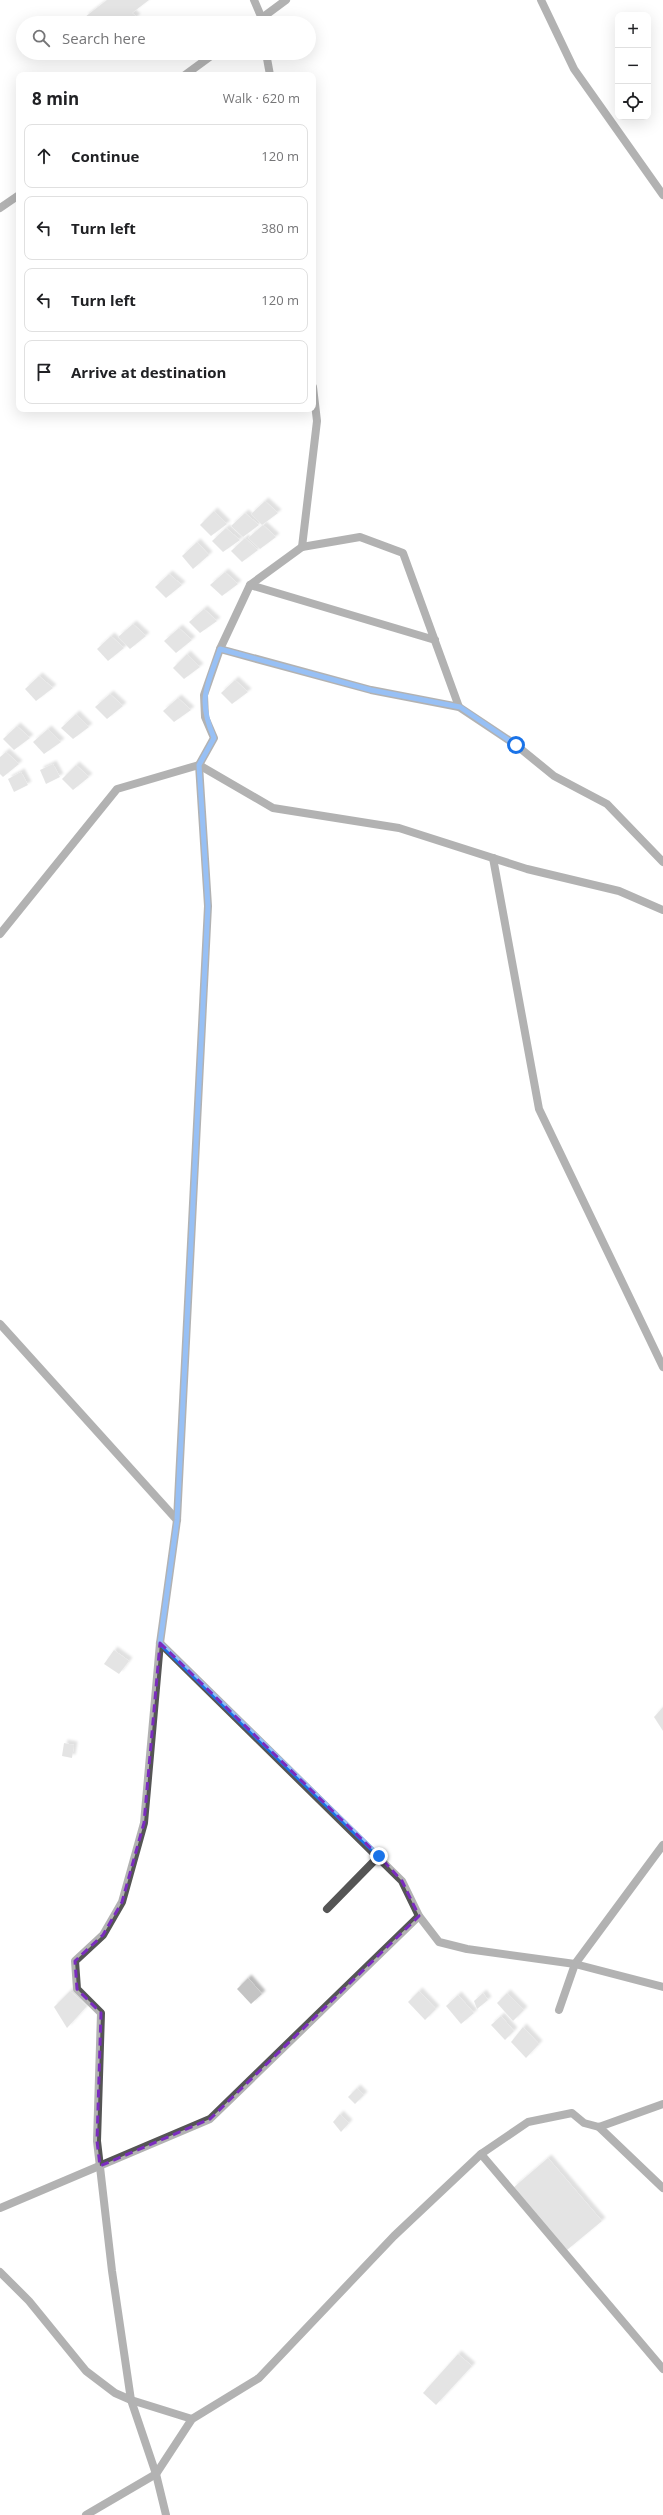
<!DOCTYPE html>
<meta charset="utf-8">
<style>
body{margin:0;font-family:"Open Sans",sans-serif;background:#f6f6f6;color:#202124}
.controls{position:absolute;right:12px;top:12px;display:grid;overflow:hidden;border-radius:8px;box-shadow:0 4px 16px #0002}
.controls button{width:36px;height:36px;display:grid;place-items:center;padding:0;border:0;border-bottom:1px solid #e0e0e0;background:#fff;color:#202124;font:20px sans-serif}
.stop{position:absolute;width:12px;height:12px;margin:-9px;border:3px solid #1a73e8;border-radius:50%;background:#fff}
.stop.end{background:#1a73e8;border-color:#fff;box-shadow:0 1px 4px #0008}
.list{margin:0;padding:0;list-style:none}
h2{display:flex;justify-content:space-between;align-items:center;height:52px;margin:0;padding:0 16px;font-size:17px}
h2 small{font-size:13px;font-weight:400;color:#757577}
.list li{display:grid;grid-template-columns:26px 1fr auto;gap:12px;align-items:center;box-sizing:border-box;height:64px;margin:0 8px 8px;padding:0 8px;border:1px solid #e0e0e0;border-radius:8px}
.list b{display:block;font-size:15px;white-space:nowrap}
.list em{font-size:13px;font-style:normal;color:#757577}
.icon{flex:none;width:22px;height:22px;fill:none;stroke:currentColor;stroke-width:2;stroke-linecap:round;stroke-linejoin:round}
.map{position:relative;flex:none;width:663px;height:2515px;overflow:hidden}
.search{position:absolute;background:#fff;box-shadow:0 4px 16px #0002;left:16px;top:16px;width:300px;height:44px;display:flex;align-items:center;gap:10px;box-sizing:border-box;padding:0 14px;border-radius:22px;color:#757577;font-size:15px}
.panel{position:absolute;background:#fff;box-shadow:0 4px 16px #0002;left:16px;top:72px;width:300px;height:340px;border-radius:8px}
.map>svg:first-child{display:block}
.building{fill:#c4c4c4;filter:url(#shadow)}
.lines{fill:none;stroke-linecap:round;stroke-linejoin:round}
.minor{stroke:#555;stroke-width:8}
.route{stroke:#1a73e8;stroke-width:5}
.marked{fill:none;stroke:#7b2cbf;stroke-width:3;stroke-dasharray:8 5;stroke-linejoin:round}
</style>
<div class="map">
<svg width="663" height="2515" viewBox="0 0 663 2515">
<defs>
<filter id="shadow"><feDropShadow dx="3.5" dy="-3.5" stdDeviation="1" flood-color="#0004"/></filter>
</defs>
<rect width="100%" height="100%" fill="#fff"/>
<g class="building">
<polygon points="107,0 149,0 132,13 137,17 130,23 90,23 85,17"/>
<polygon points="265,501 278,513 262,525 251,514"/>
<polygon points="214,511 227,524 211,536 200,525"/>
<polygon points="245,513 259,525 243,537 231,526"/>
<polygon points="263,525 276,537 260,549 248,538"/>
<polygon points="226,528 240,540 223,552 212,541"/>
<polygon points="245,538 258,550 242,562 231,551"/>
<polygon points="197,542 209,555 193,569 182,556"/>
<polygon points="225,572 238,584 222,596 210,585"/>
<polygon points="169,574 182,585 166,598 155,587"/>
<polygon points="204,609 217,621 200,633 189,622"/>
<polygon points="133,624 146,636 130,649 118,637"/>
<polygon points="179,628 192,640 176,653 164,641"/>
<polygon points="111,636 124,648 108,661 97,649"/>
<polygon points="187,654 200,667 184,679 173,668"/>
<polygon points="39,676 53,688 36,701 25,689"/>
<polygon points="235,680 248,692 232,704 221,693"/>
<polygon points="110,694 123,706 107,719 95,707"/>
<polygon points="178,698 191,710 174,722 163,711"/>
<polygon points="76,714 89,727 73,739 61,728"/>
<polygon points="17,726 30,738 14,750 3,739"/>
<polygon points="48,729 61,742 44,754 33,742"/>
<polygon points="6,752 19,764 3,777 0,774 0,757"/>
<polygon points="53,764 60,777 46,784 40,770"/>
<polygon points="76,765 89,777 73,790 62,779"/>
<polygon points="21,772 28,785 14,792 8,779"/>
<polygon points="114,1650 129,1661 119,1674 104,1664"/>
<polygon points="663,1707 663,1731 654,1717"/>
<polygon points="64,1743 74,1745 72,1758 62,1756"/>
<polygon points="248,1978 262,1994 251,2004 237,1989"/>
<polygon points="70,1991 87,2006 67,2028 54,2007"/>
<polygon points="419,1991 436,2009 425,2020 408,2002"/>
<polygon points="483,1993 488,2000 477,2009 474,2001"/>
<polygon points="507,1993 524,2010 513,2021 497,2003"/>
<polygon points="458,1995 474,2013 461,2024 446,2006"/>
<polygon points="501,2016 514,2031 505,2040 491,2025"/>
<polygon points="523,2027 539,2044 526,2058 511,2042"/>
<polygon points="357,2088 364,2095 355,2104 348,2097"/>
<polygon points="340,2114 349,2123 341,2132 333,2122"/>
<polygon points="548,2158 602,2221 567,2250 513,2188"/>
<polygon points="458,2354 472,2366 436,2405 423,2393"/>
</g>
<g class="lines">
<g class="minor">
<polyline points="254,0 263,21"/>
<polyline points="541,0 574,69 663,195"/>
<polyline points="255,23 286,0"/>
<polyline points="266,53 270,75"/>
<polyline points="185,75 215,53"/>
<polyline points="0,208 19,195"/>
<polyline points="302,547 360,537 403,553 459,707"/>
<polyline points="250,585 435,640"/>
<polyline points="220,649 371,690 459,707 516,745 554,776 607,804 663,862"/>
<polyline points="493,858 539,1109 663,1367"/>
<polyline points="0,934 117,789 199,765 273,808 399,828 527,869 619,891 663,910"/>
<polyline points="0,1324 177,1520"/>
<polyline points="160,1643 402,1881 419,1916 439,1942 467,1949 575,1964 663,1987"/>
<polyline points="327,1909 379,1856"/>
<polyline points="559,2010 575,1964 663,1845"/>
<polyline points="599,2127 663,2188"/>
<polyline points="481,2154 663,2369"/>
<polyline points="0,2208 210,2119 419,1916"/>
<polyline points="0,2272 29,2301 86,2371 115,2393 131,2400 192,2419"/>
<polyline points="86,2515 156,2474 192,2419 259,2378 394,2236 481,2154 528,2122 572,2113 584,2123 599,2127 663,2104"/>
<polyline points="166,2515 156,2474 131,2400 112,2271 97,2141 101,2013 77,1989 75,1961 103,1935 122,1902 144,1823 160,1643 177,1520 208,906 199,765 214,738 205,717 204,695 220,649 250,585 302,547 317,421 313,387"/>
</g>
</g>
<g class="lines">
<path class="route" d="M379,1856l-219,-213 17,-123 31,-614 -9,-141 15,-27c-17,-40 -7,-51 6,-89l151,41 89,17 56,38"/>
</g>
<path d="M0 0H663V2515H0ZM160,1643l219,213 23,25 17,35 -209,203 -110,47 -3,-25 4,-128 -24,-24 -2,-28 28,-26 19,-33 22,-79z" fill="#fff" fill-opacity=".55" fill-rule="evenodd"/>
<path class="marked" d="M160,1643l219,213 23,25 17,35 -209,203 -110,47 -3,-25 4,-128 -24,-24 -2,-28 28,-26 19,-33 22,-79z"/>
</svg>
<div class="controls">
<button>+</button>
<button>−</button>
<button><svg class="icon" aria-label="locate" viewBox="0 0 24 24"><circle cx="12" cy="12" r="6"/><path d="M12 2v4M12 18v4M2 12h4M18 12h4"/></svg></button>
</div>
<div class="stop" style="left:516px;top:745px"></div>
<div class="stop end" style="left:379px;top:1856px"></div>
<div class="search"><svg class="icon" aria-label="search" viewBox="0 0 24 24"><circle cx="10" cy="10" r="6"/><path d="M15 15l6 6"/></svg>Search here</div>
<section class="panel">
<h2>8 min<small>Walk · 620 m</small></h2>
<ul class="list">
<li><svg class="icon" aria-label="ahead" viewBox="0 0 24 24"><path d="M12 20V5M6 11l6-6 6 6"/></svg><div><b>Continue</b></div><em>120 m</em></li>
<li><svg class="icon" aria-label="left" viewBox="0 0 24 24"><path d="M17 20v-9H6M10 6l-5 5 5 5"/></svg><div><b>Turn left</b></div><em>380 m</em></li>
<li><svg class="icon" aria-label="left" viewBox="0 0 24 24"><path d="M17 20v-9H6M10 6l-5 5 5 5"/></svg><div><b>Turn left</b></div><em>120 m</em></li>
<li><svg class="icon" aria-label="arrive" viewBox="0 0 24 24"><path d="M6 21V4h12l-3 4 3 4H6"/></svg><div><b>Arrive at destination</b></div></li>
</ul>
</section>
</div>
